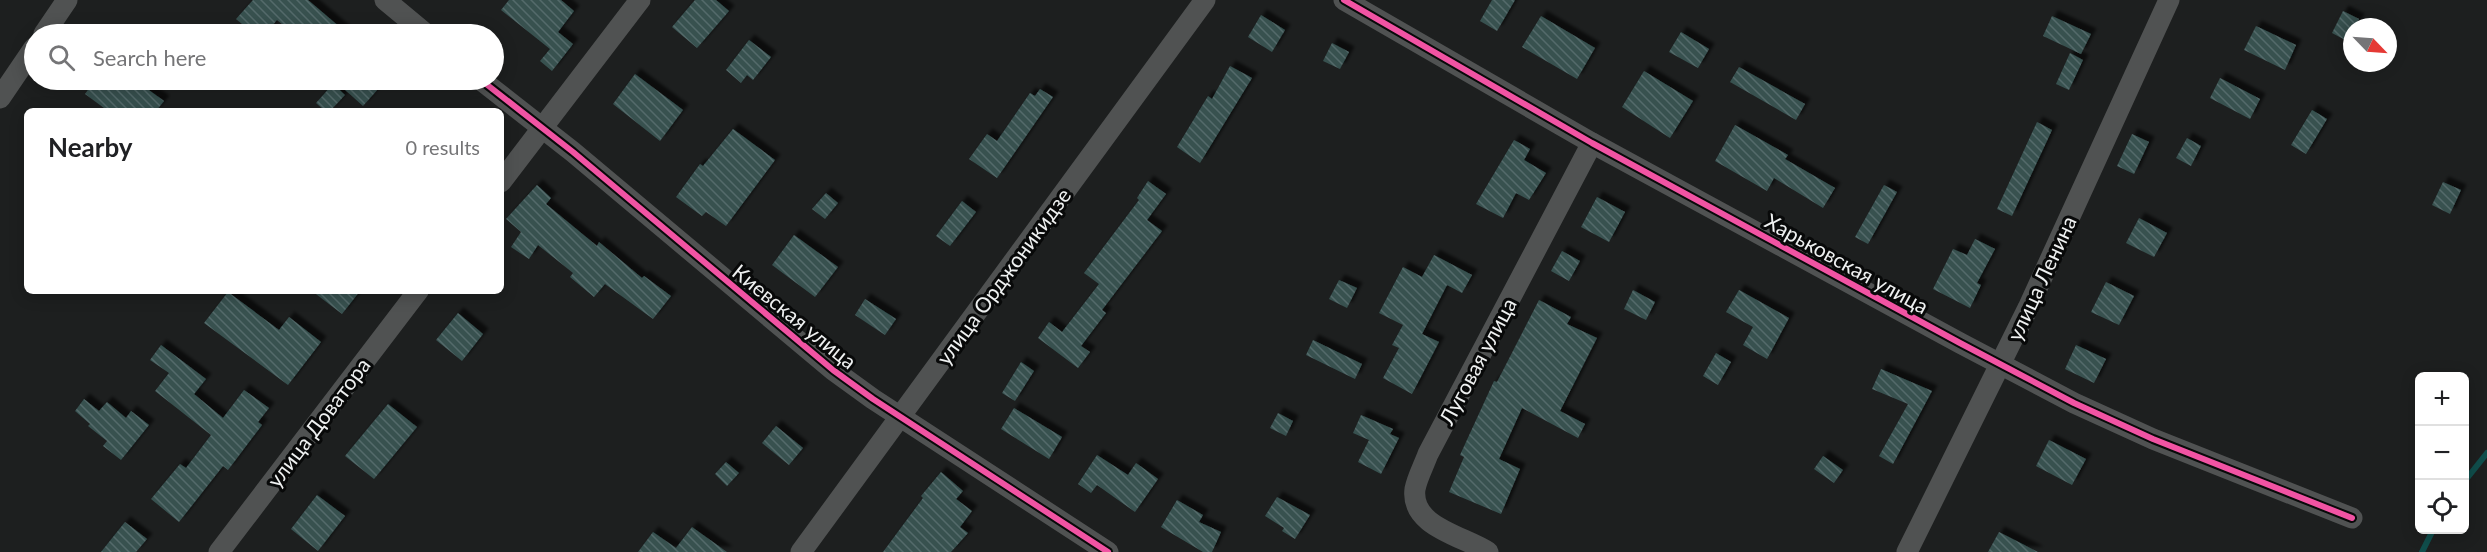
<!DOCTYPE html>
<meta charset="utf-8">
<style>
body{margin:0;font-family:Lato,sans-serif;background:#f2f2f2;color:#202124}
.controls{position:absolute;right:18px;bottom:18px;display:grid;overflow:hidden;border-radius:9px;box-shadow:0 3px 15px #0003}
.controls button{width:54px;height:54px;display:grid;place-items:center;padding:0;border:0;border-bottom:2px solid #e0e0e0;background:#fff;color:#202124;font:30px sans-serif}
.compass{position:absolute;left:2343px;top:18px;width:54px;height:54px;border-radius:50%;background:#fff;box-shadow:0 3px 15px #0003;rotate:115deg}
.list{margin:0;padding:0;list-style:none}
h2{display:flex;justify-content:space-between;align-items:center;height:78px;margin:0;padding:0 24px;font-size:26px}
h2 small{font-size:20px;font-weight:400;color:#757577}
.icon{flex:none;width:33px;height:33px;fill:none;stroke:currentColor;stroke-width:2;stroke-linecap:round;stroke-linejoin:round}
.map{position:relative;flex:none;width:2487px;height:552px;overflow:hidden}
.search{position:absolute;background:#fff;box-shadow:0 3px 15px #0003;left:24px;top:24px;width:480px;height:66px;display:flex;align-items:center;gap:15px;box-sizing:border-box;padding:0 21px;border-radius:33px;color:#757577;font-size:22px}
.panel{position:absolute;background:#fff;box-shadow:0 3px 15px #0003;left:24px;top:108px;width:480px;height:186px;border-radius:9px}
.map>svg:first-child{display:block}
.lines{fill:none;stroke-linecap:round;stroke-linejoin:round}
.stream{stroke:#104e4c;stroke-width:6}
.building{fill:url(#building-back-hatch);filter:url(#shadow)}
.minor{stroke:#505252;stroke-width:21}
.cycleway-casing{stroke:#080909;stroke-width:10}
.cycleway{stroke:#f153a3;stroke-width:6}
.labels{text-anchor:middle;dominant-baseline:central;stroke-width:6;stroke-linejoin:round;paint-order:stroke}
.street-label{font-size:21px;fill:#eff1f1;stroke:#080909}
</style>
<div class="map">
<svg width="2487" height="552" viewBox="0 0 2487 552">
<defs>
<pattern id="building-back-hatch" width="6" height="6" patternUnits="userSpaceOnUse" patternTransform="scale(1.5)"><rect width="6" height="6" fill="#375150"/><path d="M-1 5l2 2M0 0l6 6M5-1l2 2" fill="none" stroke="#546a6a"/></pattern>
<filter id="shadow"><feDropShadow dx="5.5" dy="-5.5" stdDeviation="1.5" flood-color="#0009"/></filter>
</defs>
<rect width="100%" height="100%" fill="#1d1f1f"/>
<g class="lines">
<g class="stream">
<polyline points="2464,482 2487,453"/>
<polyline points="2422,552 2433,530"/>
</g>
</g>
<g class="building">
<polygon points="253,0 308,0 348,34 294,34 277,20 265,34 254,34 236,19"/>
<polygon points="509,0 561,0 574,11 558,32 573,44 552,71 540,61 550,49 501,10"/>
<polygon points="695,0 716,0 729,11 697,48 672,27"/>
<polygon points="1492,0 1515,0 1497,31 1480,21"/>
<polygon points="2343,11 2359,19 2355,27 2352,27 2347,41 2332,33"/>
<polygon points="1261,15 1285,30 1272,52 1248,37"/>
<polygon points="1541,16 1595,48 1577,79 1522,47"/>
<polygon points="2052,16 2091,34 2081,54 2043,36"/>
<polygon points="2256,26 2296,45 2285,70 2244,50"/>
<polygon points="1681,32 1709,49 1698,68 1669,52"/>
<polygon points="749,40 771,57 753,80 747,75 741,83 726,70"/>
<polygon points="1332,43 1349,52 1340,69 1323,61"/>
<polygon points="2070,53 2083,60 2069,90 2056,84"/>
<polygon points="1230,66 1252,78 1200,163 1177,147 1208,96 1212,99"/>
<polygon points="1739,67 1805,104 1796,120 1730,82"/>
<polygon points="1644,71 1693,101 1670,138 1622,107"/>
<polygon points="635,74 683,110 660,141 613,104"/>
<polygon points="2220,78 2260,99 2250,119 2210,98"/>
<polygon points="95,80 135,80 164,101 156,111 108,111 85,94"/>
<polygon points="334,80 386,80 363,106"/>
<polygon points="333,84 345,95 330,111 325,111 316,103"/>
<polygon points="1040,89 1053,97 997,178 969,159 987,134 997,141 1030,93 1035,96"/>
<polygon points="2312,110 2327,119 2306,154 2291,145"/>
<polygon points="2037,122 2052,130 2012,216 1997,209"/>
<polygon points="1735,125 1788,155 1785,159 1835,188 1823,208 1774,178 1767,191 1715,161"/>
<polygon points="733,129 775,160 726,226 706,212 702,216 676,197 700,164 703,166"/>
<polygon points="2132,134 2149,142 2134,174 2117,166"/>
<polygon points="2187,138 2201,146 2191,166 2176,158"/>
<polygon points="1514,140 1530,149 1524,160 1546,173 1529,200 1516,193 1503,218 1476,204"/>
<polygon points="1148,181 1166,194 1147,220 1162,231 1102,310 1106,313 1081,346 1090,352 1078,368 1038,338 1049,322 1062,332 1099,284 1084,273 1139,200 1137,198"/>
<polygon points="2443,182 2461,190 2450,214 2432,205"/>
<polygon points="537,185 551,198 546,204 597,246 599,242 642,278 644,276 671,296 653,319 605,284 594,297 570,277 573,273 538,245 529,259 511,247 521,232 506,219"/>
<polygon points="1884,185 1897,192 1868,244 1855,237"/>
<polygon points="826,193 838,203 825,219 812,209"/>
<polygon points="1597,197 1625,212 1609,242 1581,227"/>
<polygon points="962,201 976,212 950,246 936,236"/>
<polygon points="2139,218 2167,233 2154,257 2126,243"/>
<polygon points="794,235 838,267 815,297 772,265"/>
<polygon points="1975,239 1995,249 1977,283 1981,285 1970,308 1933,289 1953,249 1967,255"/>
<polygon points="1562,251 1580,261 1569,281 1551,271"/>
<polygon points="1434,255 1472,275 1462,293 1447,285 1422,334 1439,342 1412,394 1383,378 1399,348 1392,345 1403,325 1379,313 1403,267 1422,277"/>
<polygon points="1339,280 1357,288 1347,308 1329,299"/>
<polygon points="2106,282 2134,296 2119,325 2091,312"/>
<polygon points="1633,290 1655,302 1646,320 1624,309"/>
<polygon points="1739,290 1789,318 1767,359 1743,345 1753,327 1726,312"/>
<polygon points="312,291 360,291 342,314"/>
<polygon points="228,292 279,330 289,317 321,342 288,385 204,323"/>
<polygon points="865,299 896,319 885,335 855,315"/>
<polygon points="1539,300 1571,317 1567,324 1597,338 1560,411 1585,424 1578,438 1522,408 1499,459 1520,469 1501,514 1449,492 1464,457 1460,455 1494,381 1497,382"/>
<polygon points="458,313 483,334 462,361 436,340"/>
<polygon points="1313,340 1362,364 1355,379 1306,355"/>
<polygon points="161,345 206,379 194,394 223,418 244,390 269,408 258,422 262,425 228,470 223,466 179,522 151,499 180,464 186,468 211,435 155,391 169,373 150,360"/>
<polygon points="2076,345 2106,359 2094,383 2065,369"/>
<polygon points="1716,353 1731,362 1718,385 1703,376"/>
<polygon points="1021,362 1034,371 1015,401 1002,393"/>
<polygon points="1881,369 1932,391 1893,464 1879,456 1908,404 1872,389"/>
<polygon points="84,399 99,411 107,402 126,418 131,411 149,425 121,460 103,446 107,441 88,426 90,424 75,411"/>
<polygon points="388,404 417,427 374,479 345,456"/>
<polygon points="1014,408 1062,437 1049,459 1001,429"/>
<polygon points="1278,413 1293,421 1286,436 1270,428"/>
<polygon points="1361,415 1393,429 1390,434 1399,438 1381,474 1358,462 1369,440 1353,433"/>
<polygon points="776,426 803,448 789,465 762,443"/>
<polygon points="2049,440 2086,459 2072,485 2036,466"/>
<polygon points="1097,455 1128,475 1136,463 1158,479 1135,512 1097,485 1091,493 1078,484"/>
<polygon points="1823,456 1843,470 1834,483 1814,469"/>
<polygon points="726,462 739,473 727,486 715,474"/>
<polygon points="941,472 963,491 956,499 972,511 960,527 968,533 951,552 883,552 923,498 921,496"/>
<polygon points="317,495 345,516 318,551 291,529"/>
<polygon points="1277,497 1310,515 1295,539 1282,531 1284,528 1265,516"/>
<polygon points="1177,500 1203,515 1199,522 1221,532 1212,552 1203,552 1161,527"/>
<polygon points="125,522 147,539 136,552 101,552"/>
<polygon points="692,527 727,552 638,552 653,532 676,548"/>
<polygon points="1999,532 2038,552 1988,552"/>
</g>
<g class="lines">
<g class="minor">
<polyline points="385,0 426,34"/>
<polyline points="1344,0 1592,143 1960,343 2074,403 2153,439 2352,518"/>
<polyline points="44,34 67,0"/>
<polyline points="481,80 573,152 833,370 873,399 1108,552"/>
<polyline points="0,98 34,48"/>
<polyline points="501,182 640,0"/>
<polyline points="219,552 418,291"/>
<polyline points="801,552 1205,0"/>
<path d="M1488,552c-24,-16 -78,-25 -73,-63 2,-11 9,-24 13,-35l164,-311"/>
<polyline points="1907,552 2028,308 2169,0"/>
</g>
<defs>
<g id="cycleway">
<polyline points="1344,0 1592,143 1960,343 2074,403 2153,439 2352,518"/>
<polyline points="481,80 573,152 833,370 873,399 1108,552"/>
</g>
</defs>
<use href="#cycleway" class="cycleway-casing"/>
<use href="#cycleway" class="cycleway"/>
</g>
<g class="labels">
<g class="street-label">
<text transform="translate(1847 263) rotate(29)">Харьковская улица</text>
<text transform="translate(1003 276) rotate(-54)">улица Орджоникидзе</text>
<text transform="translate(2041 278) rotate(-65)">улица Ленина</text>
<text transform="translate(795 316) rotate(39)">Киевская улица</text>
<text transform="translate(1477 361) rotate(-62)">Луговая улица</text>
<text transform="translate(318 422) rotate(-53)">улица Доватора</text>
</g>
</g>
</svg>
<div class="controls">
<button>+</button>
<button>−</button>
<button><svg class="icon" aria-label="locate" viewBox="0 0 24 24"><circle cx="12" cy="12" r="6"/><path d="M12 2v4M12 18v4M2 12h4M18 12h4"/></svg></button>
</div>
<svg class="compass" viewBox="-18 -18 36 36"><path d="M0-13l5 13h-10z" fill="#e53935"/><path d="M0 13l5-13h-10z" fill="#757577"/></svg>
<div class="search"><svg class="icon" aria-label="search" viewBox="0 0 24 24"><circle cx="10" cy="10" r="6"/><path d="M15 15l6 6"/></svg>Search here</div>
<section class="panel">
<h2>Nearby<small>0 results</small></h2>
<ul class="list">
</ul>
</section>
</div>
